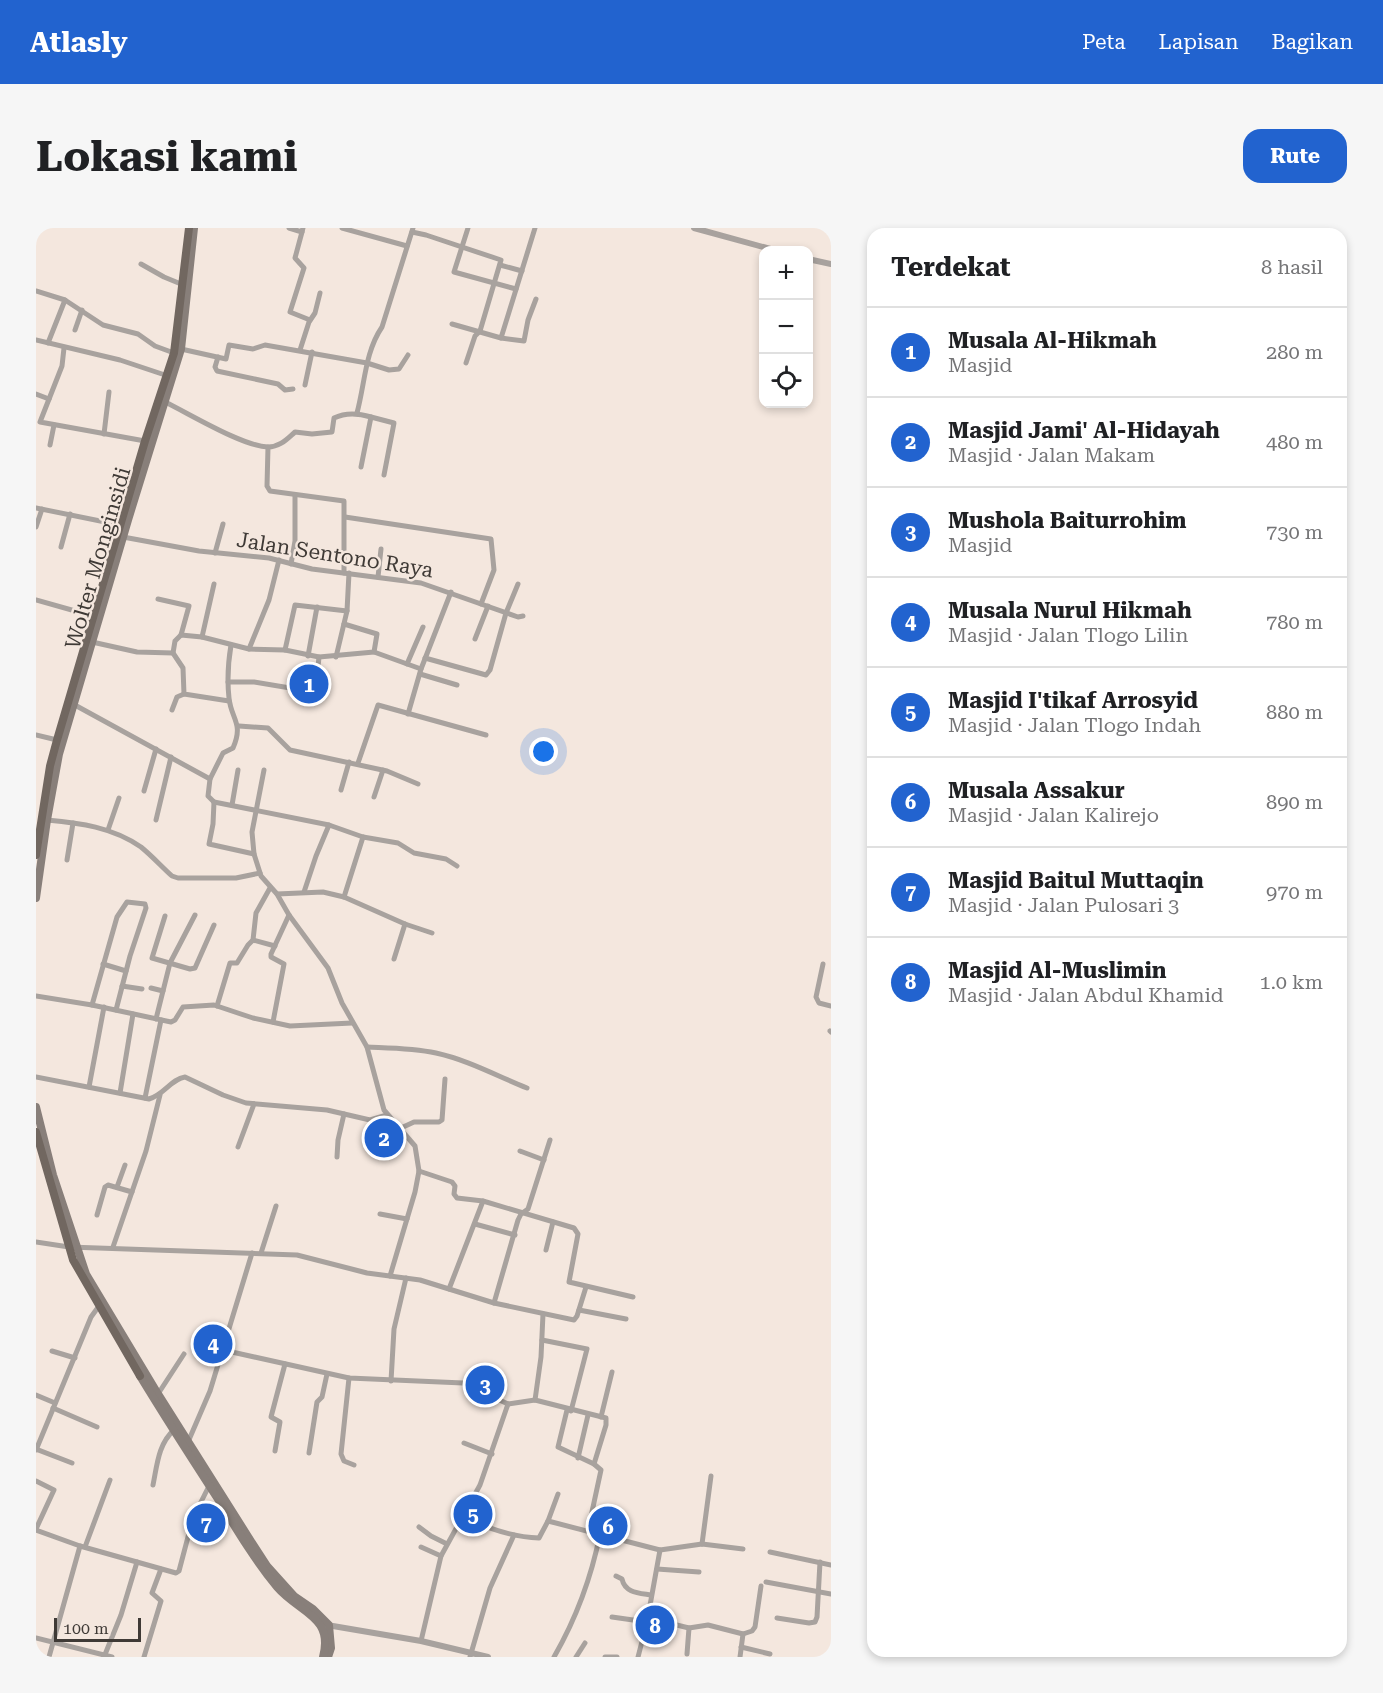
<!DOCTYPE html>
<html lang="id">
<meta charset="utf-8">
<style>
body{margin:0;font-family:"Roboto Serif",serif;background:#f6f6f6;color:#202124}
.controls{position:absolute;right:18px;top:18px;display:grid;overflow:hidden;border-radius:12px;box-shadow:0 3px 9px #0003}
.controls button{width:54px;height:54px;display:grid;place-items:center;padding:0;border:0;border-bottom:2px solid #e0e0e0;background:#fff;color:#202124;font:30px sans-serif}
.scale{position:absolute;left:18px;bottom:15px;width:87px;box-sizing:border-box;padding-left:6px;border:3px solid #3f3a36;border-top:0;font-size:16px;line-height:21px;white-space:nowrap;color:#3f3a36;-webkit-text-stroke:4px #f4e7de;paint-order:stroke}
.you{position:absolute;left:508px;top:524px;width:21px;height:21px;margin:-15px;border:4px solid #fff;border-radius:50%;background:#1a73e8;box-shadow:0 0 0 9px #1a73e833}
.badge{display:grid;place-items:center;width:39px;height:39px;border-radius:50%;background:#2263cf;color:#fff;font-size:20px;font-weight:700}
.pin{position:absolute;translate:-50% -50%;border:3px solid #fff;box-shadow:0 2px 6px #0006}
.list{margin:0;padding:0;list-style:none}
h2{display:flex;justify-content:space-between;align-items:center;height:78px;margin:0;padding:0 24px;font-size:26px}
h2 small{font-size:20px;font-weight:400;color:#757577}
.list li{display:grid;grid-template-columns:39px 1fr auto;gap:18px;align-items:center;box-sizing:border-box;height:90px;padding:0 24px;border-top:2px solid #e0e0e0}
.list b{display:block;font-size:22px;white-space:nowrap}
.list p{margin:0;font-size:20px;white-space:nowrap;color:#757577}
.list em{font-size:20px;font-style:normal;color:#757577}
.icon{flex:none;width:33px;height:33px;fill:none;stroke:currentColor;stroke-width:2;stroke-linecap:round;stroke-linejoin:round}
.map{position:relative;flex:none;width:795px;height:1429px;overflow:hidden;border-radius:18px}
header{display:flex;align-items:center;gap:36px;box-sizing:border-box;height:84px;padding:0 30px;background:#2263cf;color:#fff}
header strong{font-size:28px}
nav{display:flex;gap:33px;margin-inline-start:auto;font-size:21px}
.intro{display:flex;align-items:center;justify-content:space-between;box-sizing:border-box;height:144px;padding:0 36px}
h1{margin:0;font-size:42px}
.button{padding:15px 27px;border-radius:18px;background:#2263cf;color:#fff;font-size:21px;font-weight:700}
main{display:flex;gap:36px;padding:0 36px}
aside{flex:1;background:#fff;border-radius:18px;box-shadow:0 3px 9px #0003}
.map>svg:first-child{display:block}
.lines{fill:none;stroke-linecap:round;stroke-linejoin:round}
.minor{stroke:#a8a29e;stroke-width:5}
.tertiary{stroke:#a8a29e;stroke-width:6}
.secondary{stroke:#887f7a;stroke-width:8}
.primary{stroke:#716760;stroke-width:8}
.labels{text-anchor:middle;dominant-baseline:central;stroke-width:5;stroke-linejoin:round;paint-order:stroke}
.street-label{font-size:21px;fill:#3f3a36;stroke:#f4e7de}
</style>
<header>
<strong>Atlasly</strong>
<nav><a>Peta</a><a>Lapisan</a><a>Bagikan</a></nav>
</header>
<div class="intro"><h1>Lokasi kami</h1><a class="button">Rute</a></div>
<main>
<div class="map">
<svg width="795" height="1429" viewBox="0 0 795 1429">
<rect width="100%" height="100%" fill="#f4e7de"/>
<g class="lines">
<g class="minor">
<polyline points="253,0 266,4 267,0"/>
<polyline points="306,0 371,18"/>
<polyline points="432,0 418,44 480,61"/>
<polyline points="266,4 259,30 268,40 254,84 274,92"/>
<polyline points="376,4 390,7 465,32 444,103 439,108 430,135"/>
<polyline points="105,36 128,49 145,56"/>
<polyline points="464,37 486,43"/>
<polyline points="0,63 29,72 67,97 102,106 119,118 138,125"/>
<polyline points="416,96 465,110 499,0"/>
<polyline points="39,102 46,82"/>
<polyline points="465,110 488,113 492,92 500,71"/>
<polyline points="0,112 84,132 132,148"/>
<polyline points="12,115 29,72"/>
<polyline points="28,120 26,138 4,194 109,213"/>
<polyline points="145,121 190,131 193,117 217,121 229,117 331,135 353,142 363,141 372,127"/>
<polyline points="264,122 273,94 279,85 284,65"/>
<polyline points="182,129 179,139 181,143 242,156 249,162 257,161"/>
<polyline points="269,157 276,124"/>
<polyline points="0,166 13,171"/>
<path d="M129,174c25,12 77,44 103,45 12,0 19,-8 27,-15l17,2 20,-2 2,-14c12,-6 24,-5 37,-1l-10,50"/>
<path d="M321,185c8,-30 8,-61 25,-86l31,-99"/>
<polyline points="335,189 358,195 348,247"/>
<polyline points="68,206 73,164"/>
<polyline points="14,217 18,197"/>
<polyline points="232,219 231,258 234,263 308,273 308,345"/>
<polyline points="0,280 84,297"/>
<polyline points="309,289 455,311 458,342 445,376"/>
<polyline points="0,299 6,281"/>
<polyline points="87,309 163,323 233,330 276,341 385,355 482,389 487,388"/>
<polyline points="25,319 34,286"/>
<polyline points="179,325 187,296"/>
<polyline points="255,336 259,313 259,267"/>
<polyline points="342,349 345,321"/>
<polyline points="122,371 153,378 145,407"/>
<polyline points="0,372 57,388"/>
<polyline points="166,409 178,356"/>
<polyline points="439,411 452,378"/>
<polyline points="56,414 101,424 137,425 139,413 145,407 166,409 213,421 249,422 283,429 338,424 341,406 308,396"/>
<polyline points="213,421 233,372 243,332"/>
<polyline points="249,422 259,377 311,383"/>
<polyline points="338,424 385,441"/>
<polyline points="137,425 147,440 148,466 193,473"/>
<polyline points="272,428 281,379"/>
<polyline points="300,429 311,383 313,345"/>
<polyline points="389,430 450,447 454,442 470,385 482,356"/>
<polyline points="371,436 387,399"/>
<polyline points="384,446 421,457"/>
<polyline points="192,454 218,454 278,464 280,459 283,429"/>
<polyline points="37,476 174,551 172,568 178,574"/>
<polyline points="136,482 141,469 148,466"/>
<polyline points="372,486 385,441 415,364"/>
<polyline points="203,498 232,500 254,522 351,543 382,556"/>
<polyline points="0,507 21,512"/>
<polyline points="322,535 342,477 450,507"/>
<polyline points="228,542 216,604 218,626 225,648 241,666 253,687 292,740 306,775 331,819 348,882 379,918 383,943 379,964 354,1048"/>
<path d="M174,551l13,-26 10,-5c11,-25 -2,-29 -4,-50 -2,-18 -1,-35 2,-53"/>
<polyline points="305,562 313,534"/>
<polyline points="108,563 120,521"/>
<polyline points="338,569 347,542"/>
<polyline points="178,574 293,597 327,609 362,615 378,625 410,631 421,638"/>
<polyline points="178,574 177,596 173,616 218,626"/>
<polyline points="196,577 202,542"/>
<path d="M11,592c33,3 65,7 94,27 11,9 21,20 31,29l6,2h58l24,-5"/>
<polyline points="120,592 135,529"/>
<polyline points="72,602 83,570"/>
<polyline points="31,632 37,595"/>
<polyline points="268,664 280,628 293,597"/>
<polyline points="241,666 287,664 308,669 369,696 396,705"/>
<polyline points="308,669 327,609"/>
<polyline points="129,688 116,730 154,741 159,740 178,697"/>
<polyline points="217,712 239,718"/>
<polyline points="358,731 369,696"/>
<polyline points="67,736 90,743"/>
<polyline points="787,736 780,769 783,775 795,778"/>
<polyline points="86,758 106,761"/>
<polyline points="115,760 127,763"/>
<polyline points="0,768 56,777 135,794 139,792 147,779 178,777 217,790 254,798 316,795"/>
<polyline points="56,777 81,689 91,674 109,676 110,680 94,728 80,782"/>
<polyline points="181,778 194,735 201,735 212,717 217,712 220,685 234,660"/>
<polyline points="120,791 134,735 159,687"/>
<polyline points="237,794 248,736 235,729 235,726 253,687"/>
<polyline points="794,803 795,804"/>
<path d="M331,819c23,1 46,1 69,6 32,7 61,23 91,35"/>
<path d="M0,849l113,22c15,-4 22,-20 36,-22l38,18 23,8 81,7 43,10 17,-5"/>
<polyline points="53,859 68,779"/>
<polyline points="84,865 97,786"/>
<polyline points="109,870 125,792"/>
<polyline points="365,900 378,894 403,894 406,892 409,851"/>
<polyline points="202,919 218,876"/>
<polyline points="484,923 508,932"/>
<polyline points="301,929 302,912 308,886"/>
<polyline points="383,943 416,954 419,958 418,966 421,970 447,973 538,1000 542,1006 533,1054 597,1069"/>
<polyline points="81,959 89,937"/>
<polyline points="344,986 371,991"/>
<polyline points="61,987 69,959 72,957 96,964"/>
<polyline points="439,996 479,1007"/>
<polyline points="0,1014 33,1019 261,1027 331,1045 384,1052 458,1075 538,1092 541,1088 550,1059"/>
<polyline points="77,1019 110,923 124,867"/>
<polyline points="510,1022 517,994"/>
<polyline points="225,1025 240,978"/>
<polyline points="413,1061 447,973"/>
<polyline points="458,1075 482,992 485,986 492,981 514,912"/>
<polyline points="543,1082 590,1091"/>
<polyline points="506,1112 551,1121 535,1183"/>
<polyline points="187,1122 313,1150 427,1155 472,1176"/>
<polyline points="16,1123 39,1130"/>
<polyline points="313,1150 305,1226 308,1233 318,1237"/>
<polyline points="355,1153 358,1101 370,1050"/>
<polyline points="122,1166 148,1126"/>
<polyline points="0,1167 19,1175"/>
<polyline points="499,1172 505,1129 507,1086"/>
<polyline points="472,1176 499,1172 570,1190 570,1197 558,1236"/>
<polyline points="17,1180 61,1199"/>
<polyline points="531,1182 522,1219 558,1236 565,1242 554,1293 557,1298 556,1303"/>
<polyline points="565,1189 576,1144"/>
<polyline points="152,1214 174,1163 216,1025"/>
<polyline points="428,1215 456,1226"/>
<polyline points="0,1221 36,1235"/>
<polyline points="0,1222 55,1089 63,1078"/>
<polyline points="239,1223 244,1194 235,1189 249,1136"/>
<polyline points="273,1225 281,1174 286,1169 291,1146"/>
<polyline points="542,1230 552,1187"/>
<polyline points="0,1253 18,1262 0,1301"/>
<path d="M117,1257c4,-19 5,-41 21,-55"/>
<path d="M426,1288c24,12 49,21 77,22l9,-17 10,-27"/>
<polyline points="512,1293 624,1322 666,1316 707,1321"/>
<polyline points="383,1299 395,1308 411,1316"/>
<polyline points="0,1302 44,1318 140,1345 143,1343 157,1290 173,1258"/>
<polyline points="666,1316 675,1248"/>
<polyline points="49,1319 74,1252"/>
<polyline points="385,1319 405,1328"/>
<polyline points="734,1324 795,1337"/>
<polyline points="621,1341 663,1344"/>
<path d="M580,1348l6,3c3,14 17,14 29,16"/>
<polyline points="730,1354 795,1366"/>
<polyline points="576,1389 611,1394"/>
<polyline points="612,1390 653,1400 672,1397 707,1406 716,1403 719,1399 725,1358"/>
<polyline points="741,1390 773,1395 779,1394 781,1389 784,1334"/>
<polyline points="0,1410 76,1429"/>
<polyline points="385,1413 405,1328 444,1257 472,1176"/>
<polyline points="705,1419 734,1426"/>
<polyline points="651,1426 653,1400"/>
<polyline points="13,1429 44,1318"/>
<polyline points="68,1429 85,1387 101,1334"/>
<polyline points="108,1429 125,1373 116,1365 125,1341"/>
<polyline points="434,1429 454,1360 478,1307"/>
<path d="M518,1429c23,-40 37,-78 46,-123"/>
<polyline points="540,1429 549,1415"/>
<polyline points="569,1429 581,1429"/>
<polyline points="602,1429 611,1394 624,1322"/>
<polyline points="704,1429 707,1406"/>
</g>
<g class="tertiary">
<polyline points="658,0 738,22"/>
<polyline points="772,31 795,36"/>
<polyline points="291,1397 385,1413 452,1429"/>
</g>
<g class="secondary">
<polyline points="0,670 11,592 23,526 92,292 145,121 158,0"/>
<polyline points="0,879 17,947 50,1046 122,1166 218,1318 231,1338 258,1368 277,1381 293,1397 295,1420 292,1429"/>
<path d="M104,1148c25,41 50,80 76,120 19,31 38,63 61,91 22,26 57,29 46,70"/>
</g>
<g class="primary">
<polyline points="0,627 14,538 21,512 109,213 138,125 153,0"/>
<polyline points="0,904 37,1032 104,1148"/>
</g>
</g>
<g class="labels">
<g class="street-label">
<text transform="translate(299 327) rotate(9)">Jalan Sentono Raya</text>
<text transform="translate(62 330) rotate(-74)">Wolter Monginsidi</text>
</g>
</g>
</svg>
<div class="controls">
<button>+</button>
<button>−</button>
<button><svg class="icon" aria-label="locate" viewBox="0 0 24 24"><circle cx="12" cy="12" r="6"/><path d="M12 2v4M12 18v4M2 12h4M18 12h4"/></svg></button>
</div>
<div class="scale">100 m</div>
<div class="you"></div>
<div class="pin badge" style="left:273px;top:456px">1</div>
<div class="pin badge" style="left:348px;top:910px">2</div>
<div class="pin badge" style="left:449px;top:1157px">3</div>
<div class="pin badge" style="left:177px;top:1116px">4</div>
<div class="pin badge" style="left:437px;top:1286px">5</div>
<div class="pin badge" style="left:572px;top:1298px">6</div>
<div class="pin badge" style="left:170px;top:1295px">7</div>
<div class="pin badge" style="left:619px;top:1397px">8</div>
</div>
<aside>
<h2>Terdekat<small>8 hasil</small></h2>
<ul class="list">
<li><span class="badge">1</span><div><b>Musala Al-Hikmah</b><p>Masjid</p></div><em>280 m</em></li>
<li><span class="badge">2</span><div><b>Masjid Jami' Al-Hidayah</b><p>Masjid · Jalan Makam</p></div><em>480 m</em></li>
<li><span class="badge">3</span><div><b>Mushola Baiturrohim</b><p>Masjid</p></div><em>730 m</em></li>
<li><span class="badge">4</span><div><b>Musala Nurul Hikmah</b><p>Masjid · Jalan Tlogo Lilin</p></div><em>780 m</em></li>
<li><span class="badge">5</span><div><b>Masjid I'tikaf Arrosyid</b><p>Masjid · Jalan Tlogo Indah</p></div><em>880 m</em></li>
<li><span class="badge">6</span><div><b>Musala Assakur</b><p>Masjid · Jalan Kalirejo</p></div><em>890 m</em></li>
<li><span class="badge">7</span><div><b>Masjid Baitul Muttaqin</b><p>Masjid · Jalan Pulosari 3</p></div><em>970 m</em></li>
<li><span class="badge">8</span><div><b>Masjid Al-Muslimin</b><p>Masjid · Jalan Abdul Khamid</p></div><em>1.0 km</em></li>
</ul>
</aside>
</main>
